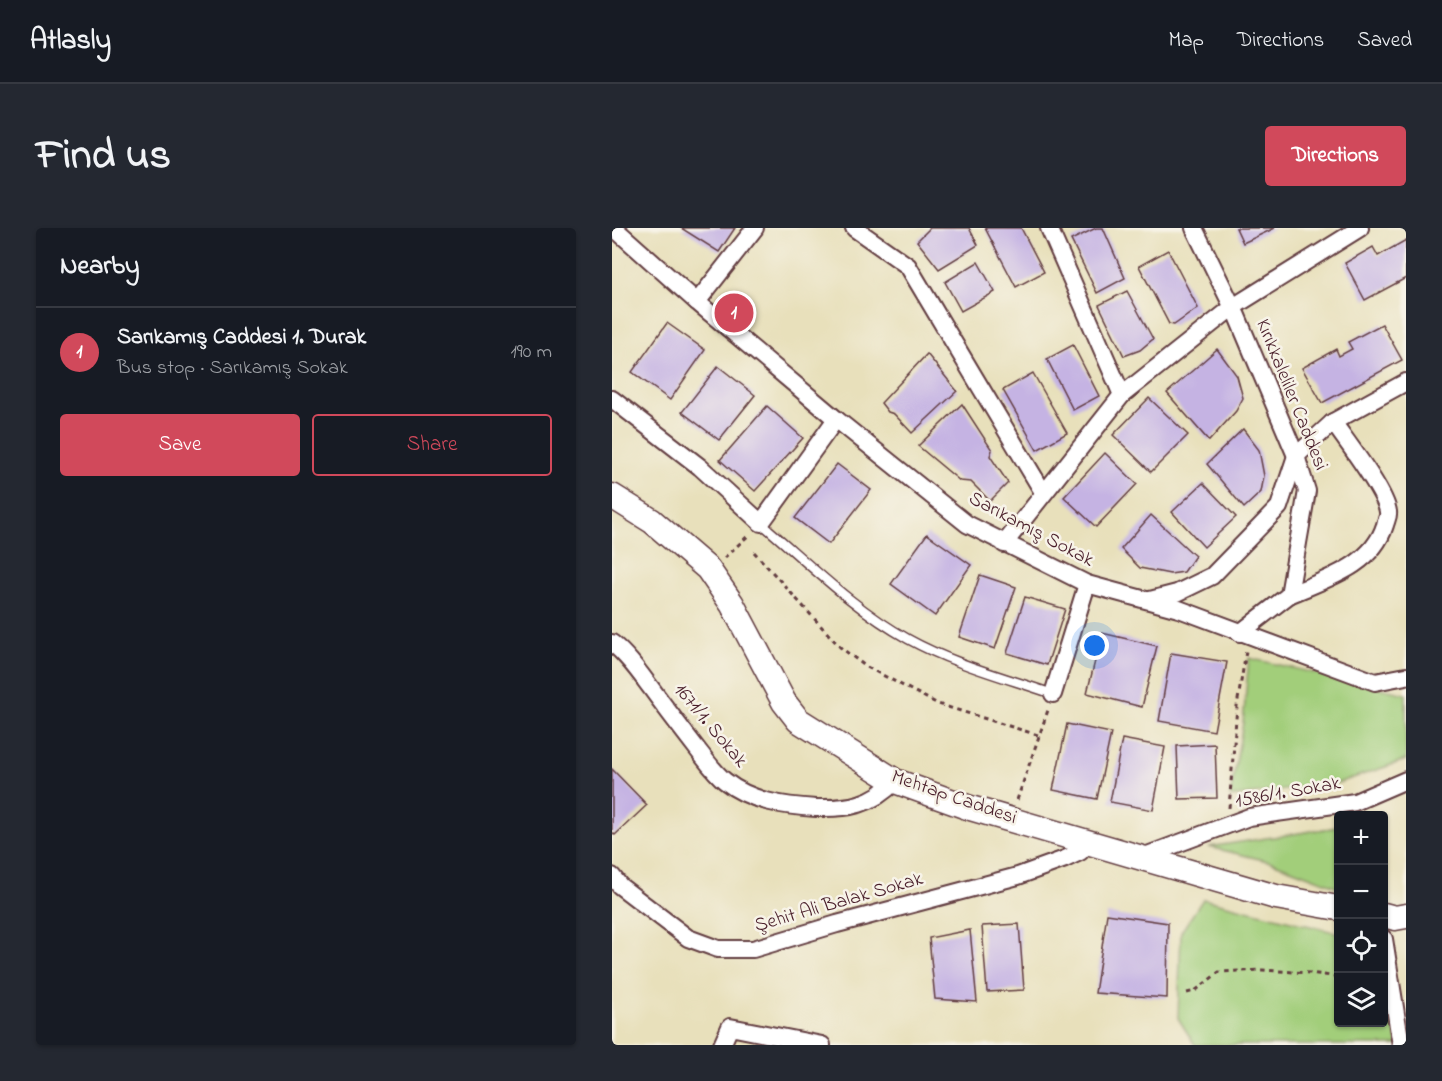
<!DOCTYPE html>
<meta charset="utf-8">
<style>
body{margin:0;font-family:"Indie Flower",sans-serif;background:#242831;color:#f1f3f6}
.controls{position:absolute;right:18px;bottom:18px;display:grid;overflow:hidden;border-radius:6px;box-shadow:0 2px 4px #0004}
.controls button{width:54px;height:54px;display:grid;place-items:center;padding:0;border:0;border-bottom:2px solid #363941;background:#171b24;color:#f1f3f6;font:30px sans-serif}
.you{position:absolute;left:483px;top:418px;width:21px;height:21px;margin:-15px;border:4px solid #fff;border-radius:50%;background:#1a73e8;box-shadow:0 0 0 9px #1a73e833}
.badge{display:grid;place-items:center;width:39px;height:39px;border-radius:50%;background:#d1495b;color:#fff;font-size:20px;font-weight:700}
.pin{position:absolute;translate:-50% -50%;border:3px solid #fff;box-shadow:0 2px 6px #0006}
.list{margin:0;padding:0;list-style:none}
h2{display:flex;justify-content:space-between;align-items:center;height:78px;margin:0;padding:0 24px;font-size:26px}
h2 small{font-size:20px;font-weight:400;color:#9ea1a6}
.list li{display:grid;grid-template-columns:39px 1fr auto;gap:18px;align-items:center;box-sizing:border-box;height:90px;padding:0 24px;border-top:2px solid #363941}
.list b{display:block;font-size:22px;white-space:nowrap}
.list p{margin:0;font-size:20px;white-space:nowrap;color:#9ea1a6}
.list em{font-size:20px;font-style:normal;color:#9ea1a6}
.actions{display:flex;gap:12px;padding:18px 24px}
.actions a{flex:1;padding:14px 0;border:2px solid #d1495b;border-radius:6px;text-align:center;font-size:21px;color:#d1495b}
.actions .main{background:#d1495b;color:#fff}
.icon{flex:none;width:33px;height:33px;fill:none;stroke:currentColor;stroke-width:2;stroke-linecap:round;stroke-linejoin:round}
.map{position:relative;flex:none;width:794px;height:817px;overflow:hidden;border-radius:6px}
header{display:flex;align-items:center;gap:36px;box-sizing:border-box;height:84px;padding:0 30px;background:#171b24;border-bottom:2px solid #363941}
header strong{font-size:28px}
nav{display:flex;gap:33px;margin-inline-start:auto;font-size:21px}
.intro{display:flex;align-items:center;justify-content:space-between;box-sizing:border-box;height:144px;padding:0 36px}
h1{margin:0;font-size:42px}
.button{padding:15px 27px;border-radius:6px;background:#d1495b;color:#fff;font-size:21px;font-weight:700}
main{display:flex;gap:36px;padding:0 36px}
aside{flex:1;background:#171b24;border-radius:6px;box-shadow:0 2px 4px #0004}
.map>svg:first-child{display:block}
.green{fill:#a2ce7a;stroke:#767652;stroke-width:1.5}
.building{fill:#c5b3e3}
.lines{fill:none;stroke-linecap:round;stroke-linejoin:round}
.service-casing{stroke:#623c41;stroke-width:11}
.minor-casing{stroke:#623c41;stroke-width:20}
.secondary-casing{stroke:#623c41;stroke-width:27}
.path{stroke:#623c41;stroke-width:3;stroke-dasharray:4.5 4.5;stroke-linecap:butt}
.service{stroke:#fff;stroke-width:8}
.minor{stroke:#fff;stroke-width:16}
.secondary{stroke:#fff;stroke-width:24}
.labels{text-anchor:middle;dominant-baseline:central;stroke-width:5;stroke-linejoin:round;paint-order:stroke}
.street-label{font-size:20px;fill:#4a1f2b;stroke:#f7f3e8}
</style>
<header>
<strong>Atlasly</strong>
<nav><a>Map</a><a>Directions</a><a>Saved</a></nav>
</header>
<div class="intro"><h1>Find us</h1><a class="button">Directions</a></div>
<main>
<aside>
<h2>Nearby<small></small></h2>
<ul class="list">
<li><span class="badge">1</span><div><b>Sarıkamış Caddesi 1. Durak</b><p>Bus stop · Sarıkamış Sokak</p></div><em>190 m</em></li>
</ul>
<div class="actions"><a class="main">Save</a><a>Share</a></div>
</aside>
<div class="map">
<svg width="794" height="817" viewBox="0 0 794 817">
<rect width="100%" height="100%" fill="#f7f3e8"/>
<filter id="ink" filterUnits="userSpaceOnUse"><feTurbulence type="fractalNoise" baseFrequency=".0167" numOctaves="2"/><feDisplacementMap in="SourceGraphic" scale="12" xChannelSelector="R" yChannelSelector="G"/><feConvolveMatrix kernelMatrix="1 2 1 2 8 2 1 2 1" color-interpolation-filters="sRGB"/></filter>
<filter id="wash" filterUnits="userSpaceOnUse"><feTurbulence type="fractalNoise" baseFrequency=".008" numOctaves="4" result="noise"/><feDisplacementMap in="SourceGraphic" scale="24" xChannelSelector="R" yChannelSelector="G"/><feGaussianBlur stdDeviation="1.35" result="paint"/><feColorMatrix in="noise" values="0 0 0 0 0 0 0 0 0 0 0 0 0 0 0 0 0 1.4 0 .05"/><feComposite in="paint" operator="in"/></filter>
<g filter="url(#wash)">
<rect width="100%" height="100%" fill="#e8e0bb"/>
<g class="green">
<polygon points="637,430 794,466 794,532 726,555 618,569 631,495"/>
<polygon points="726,599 726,659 660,634 597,619"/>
<polygon points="591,671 726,705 726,794 772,794 772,752 786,817 583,817 566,790 569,704"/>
</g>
<g id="blocks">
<g class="building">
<polygon points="69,0 123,0 107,24"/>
<polygon points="318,0 357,0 366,17 327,41 305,13"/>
<polygon points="373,0 409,0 432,44 404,59"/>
<polygon points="484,0 491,0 513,50 485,65 459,12"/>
<polygon points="624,0 663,0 631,15"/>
<polygon points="794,12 794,50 753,72 733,35 761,19 766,28"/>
<polygon points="556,22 586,80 562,97 557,96 527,38"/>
<polygon points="366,34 383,64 349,83 333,54"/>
<polygon points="515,63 541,111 528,122 512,128 487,77"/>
<polygon points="55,95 93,122 58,172 20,144"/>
<polygon points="770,96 790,132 710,175 690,140 724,121 727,128 740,121 736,114"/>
<polygon points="461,117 487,168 461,182 435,131"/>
<polygon points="605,121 625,148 631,170 624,183 597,213 555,165"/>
<polygon points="315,126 345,163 300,205 282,186 276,184 269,175"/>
<polygon points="106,138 143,167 107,212 70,184"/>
<polygon points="421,145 455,205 425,222 391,162"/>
<polygon points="537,170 576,207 539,244 501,207"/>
<polygon points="350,176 380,222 378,228 396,255 378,273 359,254 348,253 306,218"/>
<polygon points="155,178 191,210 143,263 108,232"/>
<polygon points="631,201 647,222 652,248 649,264 632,280 595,236"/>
<polygon points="493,225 525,256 484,299 452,269"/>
<polygon points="225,236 259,262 217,316 183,290"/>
<polygon points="591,255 624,289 592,319 560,284"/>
<polygon points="539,287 583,328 572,344 558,346 528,340 509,321"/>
<polygon points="315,306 359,337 323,388 279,356"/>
<polygon points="368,347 404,359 383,421 347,409"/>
<polygon points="413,369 453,381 435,437 395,425"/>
<polygon points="490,405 545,418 530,479 475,465"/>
<polygon points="559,425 615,434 602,503 547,493"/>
<polygon points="455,496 499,505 485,571 441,562"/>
<polygon points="510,511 553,519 541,582 498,574"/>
<polygon points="603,516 605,570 567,571 565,518"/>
<polygon points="0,541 35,577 3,607 0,604"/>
<polygon points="495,686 556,695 555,770 483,765"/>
<polygon points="407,696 412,762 375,764 370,698"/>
<polygon points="358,702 365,774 323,771 317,710"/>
</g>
</g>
</g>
<g filter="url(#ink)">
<use href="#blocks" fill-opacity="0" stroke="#623c41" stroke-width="1.5"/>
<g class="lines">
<defs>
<path id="service" d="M149,295c47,40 93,86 147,116 45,25 96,38 145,55"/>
<g id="minor">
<polyline points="2,0 85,74 224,191 355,296 475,356 567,381 763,454 794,448"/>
<polyline points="242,0 296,38 431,264"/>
<polyline points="437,0 510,167"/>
<polyline points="582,0 625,88 684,228 695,263 677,367 628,405"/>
<polyline points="85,74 143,0"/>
<polyline points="0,171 88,239 149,295 224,191"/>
<polyline points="392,316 510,167 621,79 748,0"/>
<path d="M677,367c36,-16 83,-28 96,-70 1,-4 4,-9 3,-13 -2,-20 -42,-71 -55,-90"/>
<polyline points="538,372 565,365 600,348 667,279 684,228 721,194 794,154"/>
<path d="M0,415c15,12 27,29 39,45 16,22 33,44 50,66 7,9 15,20 24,27 26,21 60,25 91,27 32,1 57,-3 79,-27"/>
<polyline points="441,466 475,356"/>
<polyline points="530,629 637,589 743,574 794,552"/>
<polyline points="0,648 8,658 76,710 106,721 141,721 225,696 406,648 453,631 468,624 478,613"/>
<polyline points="772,711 789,817"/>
<polyline points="110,817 118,799 210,817"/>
</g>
<g id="secondary">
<polyline points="0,268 40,293 96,341 120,376 172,474 186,492 283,553 355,579 664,669 726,680"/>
<polyline points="772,687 783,690 794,688"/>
</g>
</defs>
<use href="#service" class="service-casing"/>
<use href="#minor" class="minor-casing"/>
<use href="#secondary" class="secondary-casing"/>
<g class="path">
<polyline points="142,324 228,419 253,438 326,476 429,508"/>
<polyline points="112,330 138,306"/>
<polyline points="405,572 436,482"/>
<polyline points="617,580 625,478 634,423"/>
<polyline points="575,765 583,763 607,744 651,742 698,745 726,749"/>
</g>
<use href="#service" class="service"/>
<use href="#minor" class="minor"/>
<use href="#secondary" class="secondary"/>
</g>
</g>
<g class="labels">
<g class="street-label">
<text transform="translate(679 167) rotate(68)">Kırıkkaleliler Caddesi</text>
<text transform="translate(419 302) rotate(28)">Sarıkamış Sokak</text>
<text transform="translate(98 498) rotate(50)">1671/1. Sokak</text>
<text transform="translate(676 565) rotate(-10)">1586/1. Sokak</text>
<text transform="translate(342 570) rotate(19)">Mehtap Caddesi</text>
<text transform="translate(227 675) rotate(-16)">Şehit Ali Balak Sokak</text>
</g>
</g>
</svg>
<div class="controls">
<button>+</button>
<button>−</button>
<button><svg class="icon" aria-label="locate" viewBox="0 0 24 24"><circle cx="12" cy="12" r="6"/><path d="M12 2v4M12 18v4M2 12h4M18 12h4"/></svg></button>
<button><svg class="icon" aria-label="layers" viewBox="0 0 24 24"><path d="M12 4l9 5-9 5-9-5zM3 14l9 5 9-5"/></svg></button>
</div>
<div class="you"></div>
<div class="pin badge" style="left:122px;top:85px">1</div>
</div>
</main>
